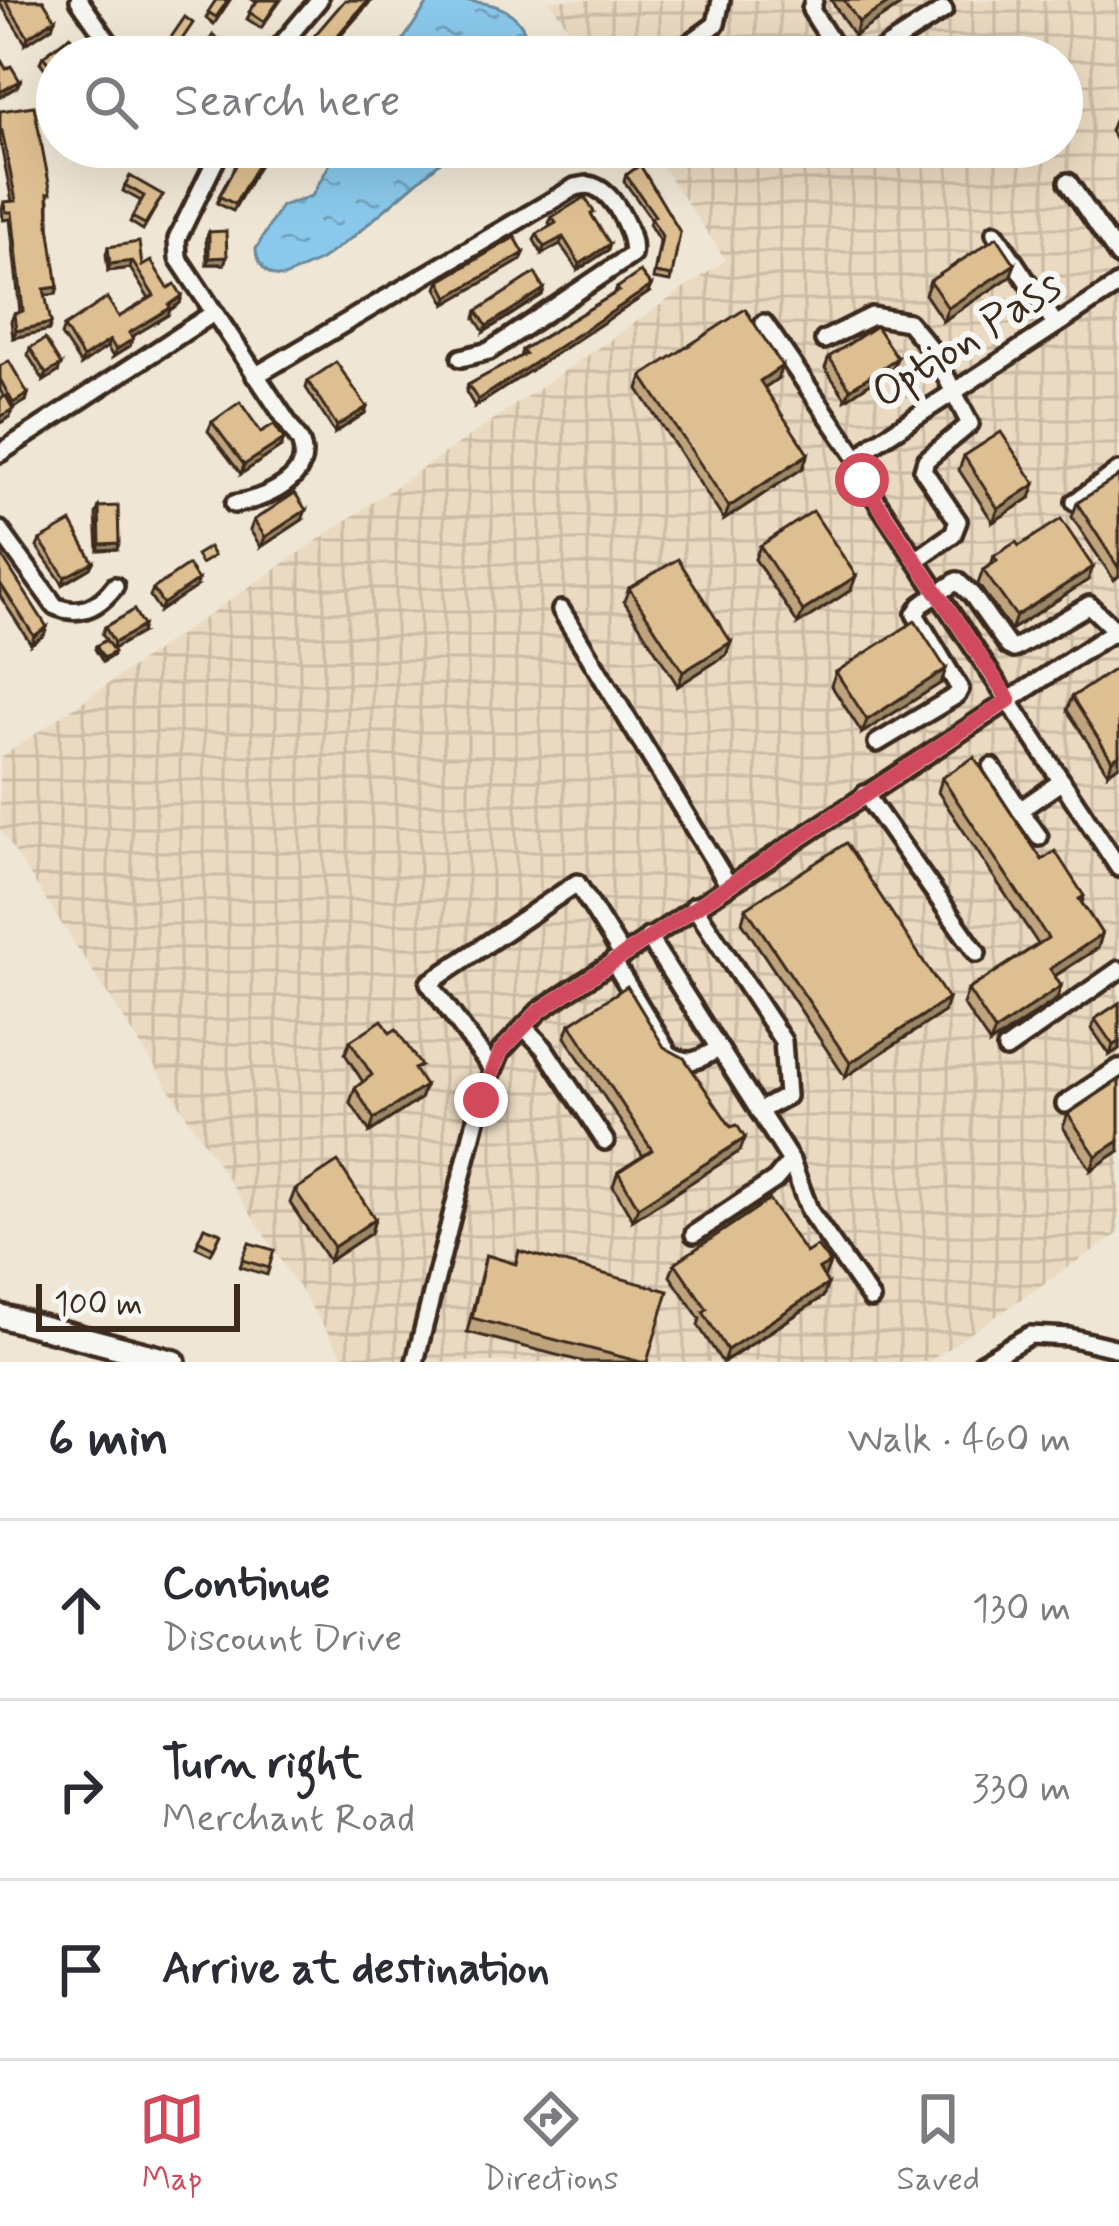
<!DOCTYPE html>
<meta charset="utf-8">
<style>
body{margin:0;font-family:Mynerve,sans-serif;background:#f2f2f3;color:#2b2b33}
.scale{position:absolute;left:36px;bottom:30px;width:204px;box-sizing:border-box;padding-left:12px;border:6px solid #3b2a1e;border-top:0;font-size:33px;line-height:42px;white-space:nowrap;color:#3b2a1e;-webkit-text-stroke:9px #f6f6f2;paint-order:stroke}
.stop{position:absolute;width:36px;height:36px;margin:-27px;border:9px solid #d1495b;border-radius:50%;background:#fff}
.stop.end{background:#d1495b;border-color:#fff;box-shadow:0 3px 12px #0008}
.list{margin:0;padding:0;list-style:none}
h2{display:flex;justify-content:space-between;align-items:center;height:156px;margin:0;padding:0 48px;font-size:51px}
h2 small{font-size:39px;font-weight:400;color:#7c7c81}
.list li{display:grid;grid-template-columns:78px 1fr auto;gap:36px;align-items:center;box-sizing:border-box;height:180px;padding:0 48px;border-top:3px solid #e1e1e2}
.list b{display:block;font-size:45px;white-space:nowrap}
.list p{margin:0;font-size:39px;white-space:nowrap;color:#7c7c81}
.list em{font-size:39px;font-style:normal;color:#7c7c81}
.icon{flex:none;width:66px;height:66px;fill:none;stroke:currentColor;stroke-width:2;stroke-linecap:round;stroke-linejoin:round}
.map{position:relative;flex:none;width:1119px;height:1362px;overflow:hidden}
.search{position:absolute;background:#fff;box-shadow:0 12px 48px #0002;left:36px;right:36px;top:36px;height:132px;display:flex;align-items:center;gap:30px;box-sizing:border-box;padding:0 42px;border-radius:66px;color:#7c7c81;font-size:45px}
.sheet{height:696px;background:#fff}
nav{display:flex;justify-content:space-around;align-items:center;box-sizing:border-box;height:168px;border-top:3px solid #e1e1e2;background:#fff;font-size:33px;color:#7c7c81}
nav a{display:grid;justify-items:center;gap:6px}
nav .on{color:#d1495b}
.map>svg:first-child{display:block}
.industrial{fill:url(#industrial-grid)}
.water{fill:url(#water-ripples);stroke:#6a8999;stroke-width:3}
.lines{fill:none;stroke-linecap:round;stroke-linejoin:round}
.minor-casing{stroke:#3b2a1e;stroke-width:24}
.highway-casing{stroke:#3b2a1e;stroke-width:30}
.minor{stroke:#f6f6f2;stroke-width:15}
.highway{stroke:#f6f6f2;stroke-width:21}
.wall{fill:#bfa47d;stroke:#3b2a1e;stroke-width:3}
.shaded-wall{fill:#9b8666;stroke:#3b2a1e;stroke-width:3}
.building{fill:#debf91;stroke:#3b2a1e;stroke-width:3}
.route{stroke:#d1495b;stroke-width:15}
.labels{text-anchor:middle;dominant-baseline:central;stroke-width:12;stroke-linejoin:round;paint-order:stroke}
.street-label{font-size:45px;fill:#3b2a1e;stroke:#f6f6f2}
</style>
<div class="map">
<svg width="1119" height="1362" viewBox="0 0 1119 1362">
<defs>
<pattern id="industrial-grid" width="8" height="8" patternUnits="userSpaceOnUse" patternTransform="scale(3)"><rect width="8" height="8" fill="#eadac1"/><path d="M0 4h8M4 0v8" fill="none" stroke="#cabba5"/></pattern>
<pattern id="water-ripples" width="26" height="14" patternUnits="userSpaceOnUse" patternTransform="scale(3)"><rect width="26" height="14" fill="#8ac9eb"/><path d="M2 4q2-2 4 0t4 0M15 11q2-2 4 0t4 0" fill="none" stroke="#72a3be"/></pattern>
</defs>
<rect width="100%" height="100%" fill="#efe6d5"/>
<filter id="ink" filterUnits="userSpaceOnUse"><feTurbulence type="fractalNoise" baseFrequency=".00833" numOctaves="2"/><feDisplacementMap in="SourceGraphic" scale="24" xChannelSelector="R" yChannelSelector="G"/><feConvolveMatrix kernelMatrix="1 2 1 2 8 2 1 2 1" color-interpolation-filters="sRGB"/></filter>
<g filter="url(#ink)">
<polygon class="industrial" points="549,0 1119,0 1119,1233 928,1362 347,1362 0,829 0,758 726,260 649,147 1062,147 1062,57 588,57"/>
<g class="water">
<path d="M430,0c52,0 98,0 100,57h-154l19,-5z"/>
<path d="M339,147h119l-104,89 -33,24 -37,17c-15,1 -28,-13 -28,-28l25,-43 31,-10z"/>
</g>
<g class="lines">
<defs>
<g id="minor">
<polyline points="79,0 119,57"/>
<polyline points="814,0 811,10 841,57"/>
<polyline points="271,57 319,0"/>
<polyline points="671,57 716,24 721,0"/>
<polyline points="871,57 944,10"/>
<path d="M222,147l-45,92 1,19 122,183c16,37 -37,59 -66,63"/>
<polyline points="1068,182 1119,257"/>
<polyline points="995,233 1056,325"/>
<polyline points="764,323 858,460 863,480 1119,868"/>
<polyline points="824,340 872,316 908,322 934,353 970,424 926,460 923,470 958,521 953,534 916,560"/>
<path d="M255,376l320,-189c8,-1 13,-4 20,0 20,8 41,49 37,68l-143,96 -28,7"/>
<polyline points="0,453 212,314"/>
<polyline points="858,460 874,444 1119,284"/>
<polyline points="1075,502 1119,471"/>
<path d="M0,530l55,76c25,11 44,1 60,-20"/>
<polyline points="561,610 728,884"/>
<polyline points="877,743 957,695 960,689 915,614 921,605 957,581 972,595 1008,646 1014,649 1089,605 1115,630"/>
<polyline points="992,767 1020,810 1062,781"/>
<polyline points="865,794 977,953"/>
<polyline points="1020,810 1039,837"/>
<polyline points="694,906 783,1041 787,1096 759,1111"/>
<polyline points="648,937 791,1161 810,1212 871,1299"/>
<path d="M613,961l56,93c21,13 30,6 50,-6"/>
<polyline points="524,1027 544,1048 605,1141"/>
<polyline points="1006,1049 1119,970"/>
<polyline points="493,1070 429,983 577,883 622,955"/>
<polyline points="1065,1104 1119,1068"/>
<polyline points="694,1234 775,1180 791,1161"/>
<polyline points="415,1362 481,1100 501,1051 539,1011 1119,628"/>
<polyline points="983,1362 1030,1335 1069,1337 1119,1349"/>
</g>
<polyline id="highway" points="0,1316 174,1362"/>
</defs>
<use href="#minor" class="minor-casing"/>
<use href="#highway" class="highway-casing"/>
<use href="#minor" class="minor"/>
<use href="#highway" class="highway"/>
</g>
<g class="wall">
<polygon points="0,0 43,0 52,27 26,44 0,3"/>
<polygon points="216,0 230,0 214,24 206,18"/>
<polygon points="253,0 281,0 261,28 247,19 256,2"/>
<polygon points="831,0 908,0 854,36"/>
<polygon points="43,56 57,57 57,85 40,62"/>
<polygon points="0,111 49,200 49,226 56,294 45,296 49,330 13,338 11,321 14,314 20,312 10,219 3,220 2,209 4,202 12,201 0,140"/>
<polygon points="1119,115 1119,145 1110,131 1115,118"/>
<polygon points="164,147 186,147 173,168 158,159"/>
<polygon points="246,147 270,147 233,211 217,203"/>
<polygon points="626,175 680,232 670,282 653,279 660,242 649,224 651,219 624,181"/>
<polygon points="125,185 163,195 143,230 130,222 141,201 123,191"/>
<polygon points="552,217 592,217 608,250 578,270 560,244 542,254 534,240 537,234 551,226 549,223"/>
<polygon points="209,232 224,264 207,264 206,238"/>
<polygon points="108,247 142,266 168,288 180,303 170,310 168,315 131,337 130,346 113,357 107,347 81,365 61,335 64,327 119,317 149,299 130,268 108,271 106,254"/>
<polygon points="524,253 521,260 446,304 437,288 440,281"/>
<polygon points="1015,264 1010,277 943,321 925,294 930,281"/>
<polygon points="617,288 648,293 475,407 466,392 468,385 520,357 522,350 615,293"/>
<polygon points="544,289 542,295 484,332 475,318 477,311"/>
<polygon points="30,348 58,372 44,381 28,355"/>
<polygon points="829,357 897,358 893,368 846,399 825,368"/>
<polygon points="0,366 28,394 26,401 13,408 10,417 0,423 0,399 4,397 0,390"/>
<polygon points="642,376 777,379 764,388 803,468 724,520 638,389"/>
<polygon points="308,381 367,407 365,413 335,433 306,388"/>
<polygon points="212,422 261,432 281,447 241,474 208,431"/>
<polygon points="964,456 1030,498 993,522 959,470"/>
<polygon points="1119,476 1119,576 1114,580 1072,517 1077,503"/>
<polygon points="99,507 119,543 117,549 98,550 96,514"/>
<polygon points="254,520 302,520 261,547 250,530"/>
<polygon points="40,540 93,562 90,568 63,584 37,547"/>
<polygon points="760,546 851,590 798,624 755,559"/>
<polygon points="1019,546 1088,580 1011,630 978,584 983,570 991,565 994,556"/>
<polygon points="0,553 44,635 31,644 0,596"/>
<polygon points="196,587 160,611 150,596 153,589"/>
<polygon points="629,588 731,642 726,655 678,686 624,601"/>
<polygon points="105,627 141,633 112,649 113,655 103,662 95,649 96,646 106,640 102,634"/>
<polygon points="836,672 941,683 862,733 831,685"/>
<polygon points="1072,697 1119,765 1108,773 1067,710"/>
<polygon points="942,778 1084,896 1082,903 1102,934 1098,948 1055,976 1061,986 1057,999 990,1044 963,1004 968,990 1038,944 938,792"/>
<polygon points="746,908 944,1012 845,1077 742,922"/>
<polygon points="1119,1003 1119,1049 1110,1055 1092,1029 1095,1019"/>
<polygon points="570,1024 664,1047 731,1127 745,1138 740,1151 633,1220 613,1186 618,1172 643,1156 565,1037"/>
<polygon points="350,1041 425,1086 420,1099 370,1132 350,1102 355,1088 363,1082 345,1054"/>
<polygon points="1068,1114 1119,1151 1091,1170 1063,1127"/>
<polygon points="295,1190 375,1219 371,1233 329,1261 290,1203"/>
<polygon points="204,1227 221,1233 211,1254 196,1247"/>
<polygon points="249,1243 269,1268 267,1275 240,1267"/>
<polygon points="519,1251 647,1362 584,1362 467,1332 486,1255 515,1264"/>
<polygon points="806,1253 830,1263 824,1277 823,1297 725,1362 722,1362 698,1325 700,1319 670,1276 675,1263"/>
</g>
<g class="shaded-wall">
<polygon points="368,0 372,0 322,57 319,57"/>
<polygon points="893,0 908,0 854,36 859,22"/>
<polygon points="55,19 52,27 26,44 28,37"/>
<polygon points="20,81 17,87 0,97 0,92"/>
<polygon points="563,237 560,244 542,254 544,247"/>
<polygon points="610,244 608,250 578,270 580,264"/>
<polygon points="524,253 521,260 446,304 448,297"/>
<polygon points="227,257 224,264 207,264 209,258"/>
<polygon points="132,261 130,268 108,271 110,264"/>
<polygon points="1015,264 1010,277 943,321 948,308"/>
<polygon points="651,286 648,293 475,407 478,400"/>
<polygon points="58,287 56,294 41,296 44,289"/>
<polygon points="544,289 542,295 484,332 487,326"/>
<polygon points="182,296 180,303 170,310 168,315 126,340 129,333"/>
<polygon points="51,323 49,330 13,338 16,331"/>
<polygon points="133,339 130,346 113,357 116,350"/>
<polygon points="110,340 107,347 81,365 83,358"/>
<polygon points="897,358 893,368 846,399 850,389"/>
<polygon points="61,365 58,372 44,381 46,374"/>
<polygon points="782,366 777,379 755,394 760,381"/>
<polygon points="28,394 26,401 11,409 13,403"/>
<polygon points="367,407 365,413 335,433 337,426"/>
<polygon points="13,409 10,417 0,423 0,417"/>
<polygon points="284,439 281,447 241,474 244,465"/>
<polygon points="808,454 803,468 724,520 729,507"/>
<polygon points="1035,484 1030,498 993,522 998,509"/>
<polygon points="306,510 302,520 261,547 265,537"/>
<polygon points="119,543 117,549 98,550 100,544"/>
<polygon points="93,562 90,568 63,584 65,577"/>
<polygon points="1093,567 1088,580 1011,630 1016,616"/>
<polygon points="856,576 851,590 798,624 803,611"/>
<polygon points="198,580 196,587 160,611 163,604"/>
<polygon points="143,626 141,633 111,650 114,643"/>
<polygon points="47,627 44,635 31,644 34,636"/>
<polygon points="731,642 726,655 678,686 683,672"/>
<polygon points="946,669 941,683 862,733 867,720"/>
<polygon points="1119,755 1119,765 1108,773 1112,760"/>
<polygon points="1102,934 1098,948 1045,982 1050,969"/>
<polygon points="1061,986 1057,999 990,1044 995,1031"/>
<polygon points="948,999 944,1012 845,1077 850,1063"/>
<polygon points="1119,1042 1119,1049 1110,1055 1113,1045"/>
<polygon points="425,1086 420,1099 370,1132 374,1119"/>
<polygon points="745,1138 740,1151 633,1220 638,1207"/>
<polygon points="1119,1141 1119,1151 1091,1170 1096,1156"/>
<polygon points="375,1219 371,1233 329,1261 334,1247"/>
<polygon points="830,1263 825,1276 814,1282 819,1269"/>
<polygon points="828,1284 823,1297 723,1362 727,1350"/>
</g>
<g class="building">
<polygon points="5,0 43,0 55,19 28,37"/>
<polygon points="216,0 228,0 216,17 208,12"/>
<polygon points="258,0 279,0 264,22 249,12"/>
<polygon points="345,0 368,0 319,57 296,57"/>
<polygon points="844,0 893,0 859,22"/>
<polygon points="185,17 193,23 170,57 154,57 147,51 155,39 165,46"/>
<polygon points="213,35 231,48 235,41 248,49 244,57 199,57"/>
<polygon points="70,36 84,57 57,57 57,75 43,56"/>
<polygon points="0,58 6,69 11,66 20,81 0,92"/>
<polygon points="34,106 51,193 48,193 49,226 58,287 44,289 51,323 16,331 14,314 23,311 12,212 6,212 4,202 16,201 2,131 0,132 0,111"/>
<polygon points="164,147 184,147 175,162 161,153"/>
<polygon points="246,147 268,147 235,204 219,196"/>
<polygon points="640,165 680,232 672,276 655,273 662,236 651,218 655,216 626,175"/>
<polygon points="130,176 163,195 145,224 132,217 144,196 125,185"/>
<polygon points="585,197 594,212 591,214 610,244 580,264 563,237 544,247 537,234 556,223 552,217"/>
<polygon points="226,231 227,257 209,258 209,232"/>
<polygon points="515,237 524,253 448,297 440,281"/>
<polygon points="997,237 1015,264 948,308 930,281"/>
<polygon points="139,242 142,266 151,261 168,288 175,284 182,296 169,305 170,308 129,333 133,339 116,350 110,340 83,358 64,327 107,298 119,317 154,296 132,261 110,264 108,247"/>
<polygon points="640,272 651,286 478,400 468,385 525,354 522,350 619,291 617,288"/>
<polygon points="535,273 544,289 487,326 477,311"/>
<polygon points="745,309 782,366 760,381 808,454 729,507 642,376"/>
<polygon points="876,326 897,358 850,389 829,357"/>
<polygon points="45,339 61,365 46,374 30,348"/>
<polygon points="9,361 28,394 13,403 0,379 0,366"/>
<polygon points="336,362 367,407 337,426 308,381"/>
<polygon points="6,396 13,409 0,417 0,399"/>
<polygon points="240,402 261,432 274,424 284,439 244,465 212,422"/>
<polygon points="1001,432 1035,484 998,509 964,456"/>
<polygon points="1119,476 1119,566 1118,567 1077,503"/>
<polygon points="295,493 306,510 265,537 254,520"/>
<polygon points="118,506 119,543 100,544 99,507"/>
<polygon points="813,511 856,576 803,611 760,546"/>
<polygon points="1061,519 1093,567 1016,616 983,570 997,561 994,556 1016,542 1019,546"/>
<polygon points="71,522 93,562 65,577 40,540"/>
<polygon points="209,547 214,556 201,564 196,555"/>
<polygon points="0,553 47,627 34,636 0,583"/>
<polygon points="678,559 731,642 683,672 629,588"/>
<polygon points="188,565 198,580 163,604 153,589"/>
<polygon points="134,610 143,626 114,643 105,627"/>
<polygon points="915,621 946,669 867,720 836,672"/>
<polygon points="106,640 114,652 104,658 96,646"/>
<polygon points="1119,666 1119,755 1112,760 1072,697"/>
<polygon points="974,757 1042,860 1055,851 1084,896 1079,899 1102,934 1050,969 1061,986 995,1031 968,990 1048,938 942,778"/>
<polygon points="846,843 948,999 850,1063 746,908"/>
<polygon points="627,986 664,1047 684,1058 731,1127 737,1125 745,1138 638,1207 618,1172 652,1150 570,1024"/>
<polygon points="1119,1003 1119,1042 1113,1045 1095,1019"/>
<polygon points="382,1020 390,1033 396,1029 421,1066 414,1069 425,1086 374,1119 355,1088 372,1075 350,1041"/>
<polygon points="1119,1080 1119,1141 1096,1156 1068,1114"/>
<polygon points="338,1162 375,1219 334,1247 295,1190"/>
<polygon points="769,1200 806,1253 817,1246 830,1263 819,1269 828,1284 727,1350 703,1312 707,1309 675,1263"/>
<polygon points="204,1227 221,1233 214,1248 198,1240"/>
<polygon points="249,1243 274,1250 269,1268 242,1260"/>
<polygon points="519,1251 668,1291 647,1362 641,1362 472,1318 486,1255 516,1264"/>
</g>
</g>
<g class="lines" filter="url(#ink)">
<polyline class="route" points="481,1100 501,1051 539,1011 1009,700 862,480"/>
</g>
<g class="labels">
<g class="street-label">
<text transform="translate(967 340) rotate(-33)">Option Pass</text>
</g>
</g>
</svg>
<div class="scale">100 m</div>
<div class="stop" style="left:862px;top:480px"></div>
<div class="stop end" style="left:481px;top:1100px"></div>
<div class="search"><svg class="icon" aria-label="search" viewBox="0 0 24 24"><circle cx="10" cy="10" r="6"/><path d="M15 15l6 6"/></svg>Search here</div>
</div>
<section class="sheet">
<h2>6 min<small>Walk · 460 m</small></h2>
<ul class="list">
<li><svg class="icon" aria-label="ahead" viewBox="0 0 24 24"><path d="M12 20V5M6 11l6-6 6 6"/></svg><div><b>Continue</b><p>Discount Drive</p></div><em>130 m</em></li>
<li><svg class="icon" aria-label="right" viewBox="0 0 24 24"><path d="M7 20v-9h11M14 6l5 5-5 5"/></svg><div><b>Turn right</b><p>Merchant Road</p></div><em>330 m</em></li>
<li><svg class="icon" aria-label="arrive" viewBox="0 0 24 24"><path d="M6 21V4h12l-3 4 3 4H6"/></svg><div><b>Arrive at destination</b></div></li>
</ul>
</section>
<nav>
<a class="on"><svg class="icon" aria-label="map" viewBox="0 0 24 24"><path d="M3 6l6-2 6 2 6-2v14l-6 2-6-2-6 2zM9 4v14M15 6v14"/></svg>Map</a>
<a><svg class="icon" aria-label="directions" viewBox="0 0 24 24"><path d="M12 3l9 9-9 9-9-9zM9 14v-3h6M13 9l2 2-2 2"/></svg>Directions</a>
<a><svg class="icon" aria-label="saved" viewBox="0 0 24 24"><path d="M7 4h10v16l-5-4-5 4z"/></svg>Saved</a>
</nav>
